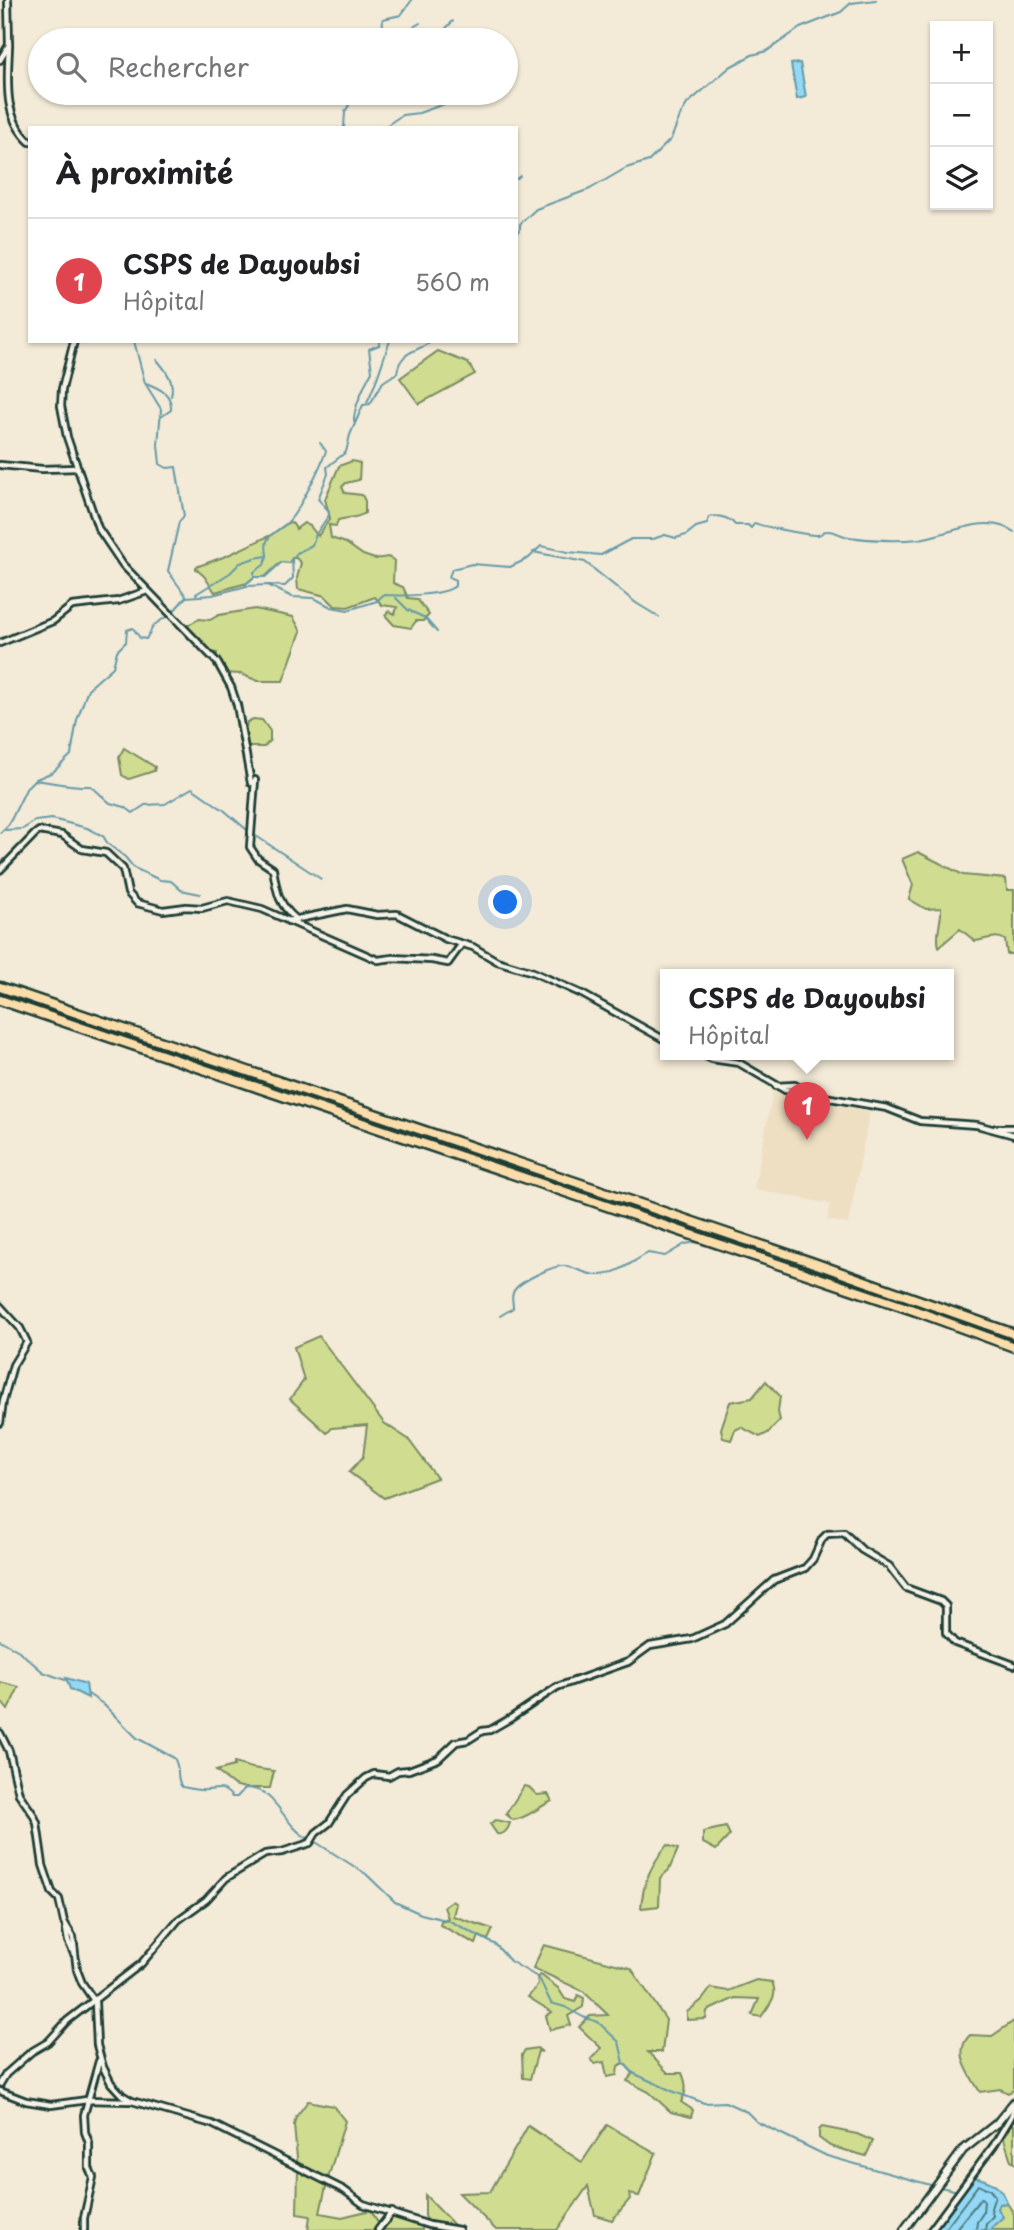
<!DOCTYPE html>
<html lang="fr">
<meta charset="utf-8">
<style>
body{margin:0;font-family:"Playpen Sans",sans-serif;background:#f6f6f6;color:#202124}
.controls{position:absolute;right:21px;top:21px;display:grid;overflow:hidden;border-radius:0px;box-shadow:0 2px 5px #0004}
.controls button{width:63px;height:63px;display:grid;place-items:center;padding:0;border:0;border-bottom:2px solid #e0e0e0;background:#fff;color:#202124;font:35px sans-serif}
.you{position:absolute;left:506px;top:903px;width:24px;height:24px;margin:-18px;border:5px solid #fff;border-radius:50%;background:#1a73e8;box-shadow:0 0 0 10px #1a73e833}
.badge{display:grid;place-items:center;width:46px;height:46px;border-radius:50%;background:#c8321e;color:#fff;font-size:23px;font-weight:700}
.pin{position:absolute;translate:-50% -58px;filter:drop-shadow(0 2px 4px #0008)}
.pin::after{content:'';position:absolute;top:37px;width:24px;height:21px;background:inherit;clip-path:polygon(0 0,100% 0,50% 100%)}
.popup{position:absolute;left:660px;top:969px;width:294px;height:91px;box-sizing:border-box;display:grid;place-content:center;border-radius:0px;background:#fff;filter:drop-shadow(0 2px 5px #0005);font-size:23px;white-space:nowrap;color:#757577}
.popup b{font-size:26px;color:#202124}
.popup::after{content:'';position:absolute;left:50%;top:100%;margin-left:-14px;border:14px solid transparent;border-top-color:#fff}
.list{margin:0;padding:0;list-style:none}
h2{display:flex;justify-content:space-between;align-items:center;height:91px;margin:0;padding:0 28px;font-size:30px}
h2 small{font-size:23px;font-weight:400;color:#757577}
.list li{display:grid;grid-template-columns:46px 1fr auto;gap:21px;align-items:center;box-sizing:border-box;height:126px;padding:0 28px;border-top:2px solid #e0e0e0}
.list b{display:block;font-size:26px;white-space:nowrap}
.list p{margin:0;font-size:23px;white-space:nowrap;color:#757577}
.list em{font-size:23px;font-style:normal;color:#757577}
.icon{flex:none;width:38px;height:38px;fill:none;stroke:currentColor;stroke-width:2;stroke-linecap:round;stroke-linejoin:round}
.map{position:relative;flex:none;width:1014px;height:2230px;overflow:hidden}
.search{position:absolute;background:#fff;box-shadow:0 2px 5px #0004;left:28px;top:28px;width:490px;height:77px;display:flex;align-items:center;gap:18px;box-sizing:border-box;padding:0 24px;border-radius:38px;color:#757577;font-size:26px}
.panel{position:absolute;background:#fff;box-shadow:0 2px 5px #0004;left:28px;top:126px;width:490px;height:217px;border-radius:0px}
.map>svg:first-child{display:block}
.built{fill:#eedfc3}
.green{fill:#d0dc90;stroke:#788c62;stroke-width:2}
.water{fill:#93d8f5;stroke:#659aa8;stroke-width:2}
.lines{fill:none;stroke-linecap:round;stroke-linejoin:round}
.shore{stroke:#4d7b81;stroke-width:2}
.stream{stroke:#659aa8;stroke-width:2}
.minor-casing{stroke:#1f3d34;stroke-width:10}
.tertiary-casing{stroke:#1f3d34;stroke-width:11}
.trunk-casing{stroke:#1f3d34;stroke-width:13}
.minor{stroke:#f7f3e8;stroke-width:4.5}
.tertiary{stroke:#f7f3e8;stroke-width:6}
.trunk{stroke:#fbddab;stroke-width:8}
</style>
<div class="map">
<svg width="1014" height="2230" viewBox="0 0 1014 2230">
<rect width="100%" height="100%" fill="#f3ead7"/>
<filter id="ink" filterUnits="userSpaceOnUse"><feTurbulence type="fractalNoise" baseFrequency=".0143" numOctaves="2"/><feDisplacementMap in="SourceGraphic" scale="14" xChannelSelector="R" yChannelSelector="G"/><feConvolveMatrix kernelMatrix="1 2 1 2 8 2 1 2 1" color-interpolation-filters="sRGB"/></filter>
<g filter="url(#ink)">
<polygon class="built" points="773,1091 870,1111 848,1224 827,1220 830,1204 754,1189"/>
<g class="green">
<polygon points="438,351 468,363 475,374 419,404 400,378"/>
<path d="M352,461l8,2 -1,17 -13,3 -4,4 3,6 17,2 3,6v12c-9,6 -17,4 -27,7l-2,6 -7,-1 2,13 15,5 17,12 12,4 13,-2 6,3 -1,23 10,4 5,11 9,1 12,16 -6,6h-7l-5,7 -17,-3 -9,-10 4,-4 6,3 2,-7 -15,-2 -7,-8 -27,10 -13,-1 -10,-10 -27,-7 -1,-11 4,-15 -5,-5h-4l-3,5 -8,-1 -16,15h-11l-7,6 -32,9 -11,-16 -8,-7v-2l30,-11 45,-21 18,-13 4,2 3,5 8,-6 6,3 8,10 12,-18 -5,-19 14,-33z"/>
<polygon points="255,609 293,617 301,631 283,681 258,681 241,674 223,673 217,662 217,653 206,652 185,627 199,619 210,620 219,615"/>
<polygon points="253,719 262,720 270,731 270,741 264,747 248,747 243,744 247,722"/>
<polygon points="124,748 155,767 154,771 129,779 122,775 119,757"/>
<path d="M918,852l45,23 43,4 1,11h7v64h-7l-2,-14c-9,-6 -20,0 -30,1l-15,-12 -21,18c-4,-13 3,-25 2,-39l-15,1 -17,-10 4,-14 -11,-26z"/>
<polygon points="319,1336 384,1423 408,1439 437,1478 384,1498 349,1472 363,1457 367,1425 332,1428 327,1433 290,1399 304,1380 294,1347"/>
<polygon points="766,1381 780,1396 778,1412 780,1420 768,1433 760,1437 741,1427 735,1430 731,1440 723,1438 721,1429 730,1402 752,1398"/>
<polygon points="0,1682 19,1687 8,1710 0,1700"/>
<polygon points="234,1763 252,1768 274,1771 270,1788 245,1788 234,1785 216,1771 234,1766"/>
<path d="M524,1786l5,1 8,8 11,-1 4,7c-14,6 -24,17 -39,19l-7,-6z"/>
<path d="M495,1820l15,3c-2,7 -6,12 -13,11l-7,-10z"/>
<polygon points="726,1827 730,1835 716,1850 703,1843 703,1832"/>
<path d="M667,1845l11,4 -9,21 -9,8 -1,28 -18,2c2,-26 10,-43 26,-63z"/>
<polygon points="452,1901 456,1904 453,1916 493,1929 488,1940 479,1936 476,1944 440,1925 441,1921 448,1918 444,1907"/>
<path d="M544,1945l87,23 35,52 -4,32h-14l20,21h14c5,12 5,18 -1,29l12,8 -2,7 -20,-5 -22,-20 -22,-11 6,-8 -9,-10 -6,3 -1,9 -10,2 -3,-15 -9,2 -4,-5 10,-11 -22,-21 11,-11 18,-1 -25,-24 -50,-23z"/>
<polygon points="541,1975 558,1988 565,1999 575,2002 578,1995 584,1998 583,2007 568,2016 571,2025 550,2030 546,2016 552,2012 528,1997 538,1985 537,1977"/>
<path d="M756,1980l16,2c7,14 -3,23 -11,35l-9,-2 7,-16 -24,-1 -28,13 -1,8 -19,1v-8l15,-12 9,-12 17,3z"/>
<path d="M1014,2021v69l-6,3 -8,-4 -20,3c-10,-17 -28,-40 -10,-57l22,1z"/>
<polygon points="537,2048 542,2052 538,2051 530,2079 523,2078 522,2055 525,2050"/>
<polygon points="308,2101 333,2106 345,2121 327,2182 320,2213 342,2217 371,2210 380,2226 392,2212 423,2222 422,2230 308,2230 310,2216 297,2214 298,2169 294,2125 296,2117"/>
<polygon points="1010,2122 1014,2125 1014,2163 1011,2161 1002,2132"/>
<polygon points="607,2125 656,2153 639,2196 629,2194 630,2199 612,2220 595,2215 588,2186 557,2230 496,2230 459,2193 490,2192 528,2126 582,2162"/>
<polygon points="822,2127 857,2134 873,2141 866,2156 830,2146 819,2138 819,2130"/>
<polygon points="425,2195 459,2230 432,2230 425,2216"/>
<polygon points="1007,2203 1014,2214 1014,2230 993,2230 992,2227 1002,2217 998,2209 999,2204"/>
</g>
<g class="water">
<polygon points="800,63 806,97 797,99 791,64"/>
<polygon points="66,1678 86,1684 88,1698 70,1689"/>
<path d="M974,2177c15,3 28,9 33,26l-8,1 -1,5 5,8 -11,10 1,3h-58z"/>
</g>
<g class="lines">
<g class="shore">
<polyline points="944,2230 978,2185 989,2189 995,2196 991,2208 993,2216 986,2224 985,2230"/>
<polyline points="955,2230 981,2198 984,2201 983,2213 977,2222 976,2230"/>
</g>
<g class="stream">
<polyline points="240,39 242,40"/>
<polyline points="382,40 383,19 401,15 412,0"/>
<polyline points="396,40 403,33 420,23"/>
<polyline points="435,40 453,21"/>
<polyline points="494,40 497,38"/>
<polyline points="506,91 507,91"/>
<polyline points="330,93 339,94"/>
<polyline points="341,93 349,105 345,112 344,128"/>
<polyline points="383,128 402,115 419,113 444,104 473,100 484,93"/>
<polyline points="516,179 520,176"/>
<polyline points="516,234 520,230 520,224 536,209 590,189 626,168 649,161 671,139 680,116 687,104 730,67 752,55 767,51 800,28 841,12 851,3 876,0"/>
<polyline points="134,341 145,383 161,409 158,445 160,464 167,468 176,467 184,516 179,522 168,571 186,596"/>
<path d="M157,360c9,10 18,22 14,36"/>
<path d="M146,383c14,6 26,10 25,27l-10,7"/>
<path d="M367,402c10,-19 15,-41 23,-61"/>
<path d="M354,422c-1,-13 11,-39 18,-51l-3,-22 10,-4 1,-4"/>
<polyline points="533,552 585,562 636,603 659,617"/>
<polyline points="254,577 254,572 264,565 267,557"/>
<path d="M245,585l9,-8h11l17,-15 7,1 8,-10 15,-8 4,-11 13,-19v-4l-11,-12 10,-25 -1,-7 19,-15 4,-17 13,-30 7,-1 13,-22 14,-9c3,-24 23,-21 34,-32"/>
<polyline points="269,585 285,586 293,578 292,559"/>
<path d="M196,594l34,-21 10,-10 15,-5 12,-2c0,-5 -2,-10 0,-15 4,-9 14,-12 20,-18 11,-10 34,-57 39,-72l-6,-8"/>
<polyline points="396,598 408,610 425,618 437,632"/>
<path d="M34,780c19,2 38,7 57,6l19,17 15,4 8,6 12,-8 20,-1 27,-16 33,23 22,19 74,49"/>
<polyline points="5,830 23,829 35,821 52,819 87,828 103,836 108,844 125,857 134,868 160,880 171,881 181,890 200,894"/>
<path d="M0,833l9,-9 18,-37 7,-7 19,-8 18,-17 6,-35 11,-31 25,-22 4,-16 9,-9 1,-12 6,-2 7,10 6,1 8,-14 18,-12 14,-16 26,-2 35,-9 21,-1 24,12 22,1 17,9 17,3 29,-9 6,-6c17,1 61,1 72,-9v-6l-6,-3 3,-8 20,-5 38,3 19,-9 12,-12 27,6 33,3 30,-16h22l12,-4 11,3 10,-3 10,-8 11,-3 2,-7c9,-2 20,0 26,8h13l3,3 4,-5c4,3 57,13 63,12 8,-2 1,-4 10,-4 7,0 14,5 21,6 21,3 49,4 70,2 30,-4 67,-27 95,-7"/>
<polyline points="714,1239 726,1236"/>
<path d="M500,1316l13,-8c0,-7 -3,-14 3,-20 8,-8 39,-24 50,-22 11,2 20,9 32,9 18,0 34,-13 50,-22l17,3 20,-12 17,-3"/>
<polyline points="0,1640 19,1651 43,1672 65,1680"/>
<path d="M88,1694l15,10 34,34 37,20c7,10 1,20 8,29 8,1 16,4 24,3 13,-1 17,-4 26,7h5l8,-9c33,0 37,38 64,51"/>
<polyline points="314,1841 366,1874 395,1902 421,1914 450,1921 496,1945 510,1961 539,1978 551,2003 565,2007 583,2017 598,2022 619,2042 624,2063 633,2073 672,2091 704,2103 725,2102 747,2112 757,2122 827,2156 934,2186"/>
<polyline points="940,2187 963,2192"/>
</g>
<defs>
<g id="minor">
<path d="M9,45c-1,34 -7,72 21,97"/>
<polyline points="0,60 9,45 8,0"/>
<polyline points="74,341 62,389 61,406 67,437 98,528 123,565 217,662 231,687 237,705 251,783"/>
<polyline points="0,465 42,469 78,468"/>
<polyline points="0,643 53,621 72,606 118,601 147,591"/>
<path d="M255,780l-5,67 8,12 15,10c4,23 5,35 23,50"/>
<polyline points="0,870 35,834 39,831 62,835 82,849 106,853 123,869 128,893 137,903 163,910 186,907 202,908 228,901 262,909 378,960 393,958 432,960 448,963 461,945"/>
<polyline points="288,921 347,909 377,915 397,914 446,939 473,947 497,961 533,972 582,994 665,1040"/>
<polyline points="701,1054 712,1059 739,1063 785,1090 887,1108 920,1121 977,1125 1014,1135"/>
<polyline points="776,1086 795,1085 810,1094"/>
<polyline points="996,1128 1014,1128"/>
<polyline points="0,1306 20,1328 27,1342 13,1365 3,1401 0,1423"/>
<polyline points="0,1733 9,1751 19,1794 33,1814 37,1823 43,1865 52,1892 59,1899 64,1922 73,1937 77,1970 82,1983 95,2002 97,2045 103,2067 111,2083 122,2095 132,2101 212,2124 344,2190 363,2204 429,2225 459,2230"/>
<polyline points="66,1929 68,1941 74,1954"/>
<polyline points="0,2084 6,2074 31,2052 48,2042 67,2021 141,1964 178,1920 206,1900 226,1878 265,1854 282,1852 310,1843 316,1833 329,1823 347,1795 366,1778 374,1774 389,1776 398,1771 409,1770 438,1759 456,1742 468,1740 482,1731 490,1730 511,1718 557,1687 628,1662 650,1646 692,1639 725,1624 774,1580 805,1568 813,1559 822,1539 827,1534 844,1533 862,1550 889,1566 906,1588 941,1601 946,1606 946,1633 955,1643 1014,1665"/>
<polyline points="0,2091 26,2101 51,2105 87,2100 130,2101"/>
<polyline points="84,2230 84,2218 93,2177 89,2168 89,2143 85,2132 84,2115 99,2061"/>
<polyline points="378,2230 392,2212"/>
<polyline points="931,2230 994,2145 1011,2117 1014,2109"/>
</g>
<polyline id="tertiary" points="904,2230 963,2150 997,2123 1014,2102"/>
<g id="trunk">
<polyline points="0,987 811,1262 1014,1334"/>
<polyline points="0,1000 916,1311 1014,1347"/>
</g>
</defs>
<use href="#minor" class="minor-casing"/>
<use href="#tertiary" class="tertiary-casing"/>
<use href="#trunk" class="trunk-casing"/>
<use href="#minor" class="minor"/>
<use href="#tertiary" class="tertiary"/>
<use href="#trunk" class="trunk"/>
</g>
</g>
</svg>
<div class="controls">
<button>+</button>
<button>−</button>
<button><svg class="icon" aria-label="layers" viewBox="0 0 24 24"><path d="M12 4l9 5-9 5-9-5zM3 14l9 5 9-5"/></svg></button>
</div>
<div class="you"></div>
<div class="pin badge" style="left:807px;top:1140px;background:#e0444e">1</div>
<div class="popup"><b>CSPS de Dayoubsi</b>Hôpital</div>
<div class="search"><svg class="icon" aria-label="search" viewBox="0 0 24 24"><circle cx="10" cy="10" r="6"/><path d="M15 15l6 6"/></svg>Rechercher</div>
<section class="panel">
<h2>À proximité<small></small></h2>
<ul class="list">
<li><span class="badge" style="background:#e0444e">1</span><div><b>CSPS de Dayoubsi</b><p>Hôpital</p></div><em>560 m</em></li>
</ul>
</section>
</div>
